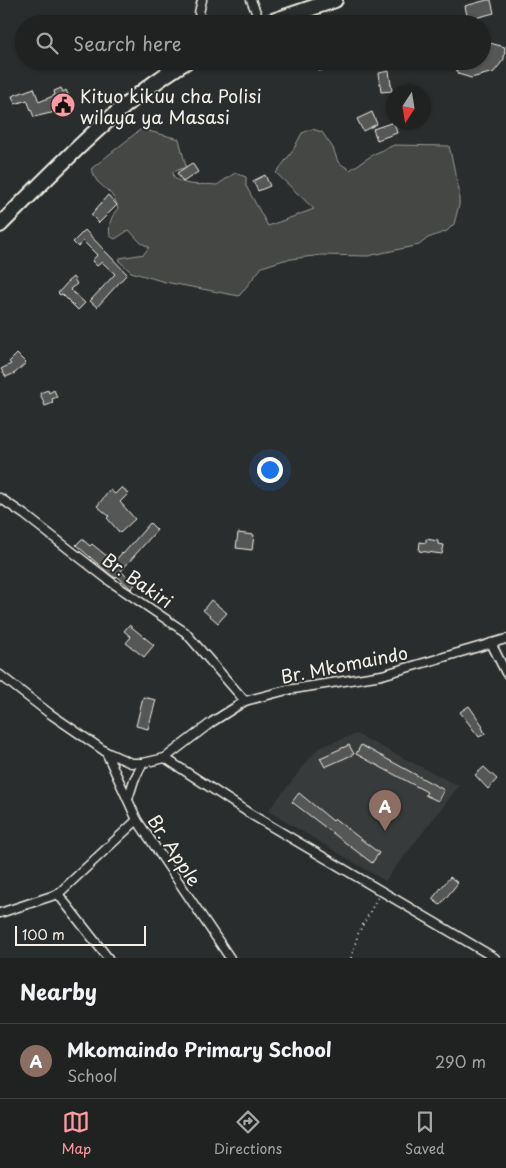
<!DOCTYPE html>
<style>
body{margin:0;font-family:"Playpen Sans",sans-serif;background:#2d2f2f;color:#f1f3f6}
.compass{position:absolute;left:386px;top:85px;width:45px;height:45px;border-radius:50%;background:#202222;box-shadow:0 1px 4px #0004;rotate:192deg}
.scale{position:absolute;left:15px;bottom:12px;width:131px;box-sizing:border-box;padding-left:5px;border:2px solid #f4f1e8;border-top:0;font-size:14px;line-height:18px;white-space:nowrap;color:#f4f1e8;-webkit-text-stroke:4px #2a2d2e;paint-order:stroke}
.you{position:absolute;left:269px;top:469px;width:18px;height:18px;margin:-12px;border:4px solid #fff;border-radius:50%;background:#1a73e8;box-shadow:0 0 0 8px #1a73e833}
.badge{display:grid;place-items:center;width:32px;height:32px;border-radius:50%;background:#ff9aa2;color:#fff;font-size:16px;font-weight:700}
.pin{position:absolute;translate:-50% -41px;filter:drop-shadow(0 1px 2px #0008)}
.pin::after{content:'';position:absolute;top:26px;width:18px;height:15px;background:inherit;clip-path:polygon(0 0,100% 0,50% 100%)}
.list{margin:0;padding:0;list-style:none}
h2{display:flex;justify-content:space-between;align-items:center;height:65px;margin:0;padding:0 20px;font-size:21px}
h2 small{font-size:16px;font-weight:400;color:#a2a4a5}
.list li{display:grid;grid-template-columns:32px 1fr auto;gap:15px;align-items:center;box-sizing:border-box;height:75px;padding:0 20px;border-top:1px solid #3d3f40}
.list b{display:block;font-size:19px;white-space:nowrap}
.list p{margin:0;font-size:16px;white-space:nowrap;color:#a2a4a5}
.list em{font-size:16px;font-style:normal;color:#a2a4a5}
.icon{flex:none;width:28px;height:28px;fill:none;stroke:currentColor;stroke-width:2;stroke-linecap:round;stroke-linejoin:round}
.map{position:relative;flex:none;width:506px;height:958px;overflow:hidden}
.search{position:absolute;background:#202222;box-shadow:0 1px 4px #0004;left:15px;right:15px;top:15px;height:55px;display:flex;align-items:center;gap:12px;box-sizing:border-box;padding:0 18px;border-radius:28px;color:#a2a4a5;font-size:19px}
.sheet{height:140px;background:#202222}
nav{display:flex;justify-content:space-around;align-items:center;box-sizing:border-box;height:70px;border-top:1px solid #3d3f40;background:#202222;font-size:14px;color:#a2a4a5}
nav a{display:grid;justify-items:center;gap:2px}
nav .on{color:#ff9aa2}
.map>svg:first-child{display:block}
.built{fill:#373a3a}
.green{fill:#444645;stroke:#9c9c96}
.building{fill:#555756;stroke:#f4f1e8}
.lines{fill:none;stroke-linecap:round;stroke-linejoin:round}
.street-casing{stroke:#f4f1e8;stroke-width:11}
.highway-casing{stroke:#f4f1e8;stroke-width:18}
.path{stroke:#f4f1e8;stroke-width:2;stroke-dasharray:1 4;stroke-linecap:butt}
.street{stroke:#2a2d2e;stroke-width:8}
.highway{stroke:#2a2d2e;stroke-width:14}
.labels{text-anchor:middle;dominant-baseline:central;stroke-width:4;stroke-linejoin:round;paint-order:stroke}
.poi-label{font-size:18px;fill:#f4f1e8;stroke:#2a2d2e;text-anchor:start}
.street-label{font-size:18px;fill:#f4f1e8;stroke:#2a2d2e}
</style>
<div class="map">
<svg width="506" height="958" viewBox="0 0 506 958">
<rect width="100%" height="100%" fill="#2a2d2e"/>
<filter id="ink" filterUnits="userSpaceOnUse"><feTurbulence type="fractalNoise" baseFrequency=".02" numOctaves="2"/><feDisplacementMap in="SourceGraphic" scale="10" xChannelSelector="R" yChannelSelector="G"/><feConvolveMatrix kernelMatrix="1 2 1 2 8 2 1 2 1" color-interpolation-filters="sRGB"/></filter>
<g filter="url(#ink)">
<polygon class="built" points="356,734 459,786 385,881 268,811 318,748"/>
<path class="green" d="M141,129l38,10 7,28 -13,5 1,6c16,10 26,5 43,7l18,-12 11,4v9l22,40 46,-17 -38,-36 16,-21 10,-19 10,-4 10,3 11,16 5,14 12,8 24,-16 20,-9 55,1 10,44v15l-5,19 -7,7 -19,7 -9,7 -51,11 -47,-1 -37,5 -22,7 -23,29 -74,-14 -34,-10 -12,-11 1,-3 24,-4 5,-7 -8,-4 -12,-13 -14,9 -5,-3c-2,-12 1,-19 8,-28 -5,-16 -11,-17 -21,-27 -2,-3 -4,-8 -6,-12z"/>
<g class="building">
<polygon points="487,0 491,0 494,13 468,20 465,6"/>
<polygon points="482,41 505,47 504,59 494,72 471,78 458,74 454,61 482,61"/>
<polygon points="316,61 343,61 344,63 319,71"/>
<polygon points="389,71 392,91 381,92 379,73"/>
<polygon points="34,88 39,102 55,95 54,91 61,88 63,92 66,90 73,106 55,114 55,112 34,117 27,100 15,104 12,96"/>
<polygon points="372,112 377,124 363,131 357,119"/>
<polygon points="394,122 397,133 377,140 373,129"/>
<polygon points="192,163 198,172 183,182 177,173"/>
<polygon points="265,175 270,186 258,191 253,181"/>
<polygon points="108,195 117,205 99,223 91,215"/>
<polygon points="85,230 127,274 97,307 90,301 115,274 102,262 97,266 92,261 97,255 83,241 78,247 73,242"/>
<polygon points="73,277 77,284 70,289 85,303 78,310 62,294 60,295 58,293 67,283 67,282"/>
<polygon points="17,354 26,363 15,373 6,377 1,369 11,364 9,362"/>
<polygon points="48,390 49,393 54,390 57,397 52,399 53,403 45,406 40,393"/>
<polygon points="122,487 128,494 120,502 135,519 120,533 107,518 109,516 97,506 110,490 115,494"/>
<polygon points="150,523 157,530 121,571 135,585 131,589 117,576 116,578 112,576 76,545 82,539 90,546 92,544 114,562 122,553 123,554"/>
<polygon points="238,533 254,535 252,550 236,548"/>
<polygon points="426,539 438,541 438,544 444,545 442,554 419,551 420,542 426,543"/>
<polygon points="211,600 227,613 218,623 203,610"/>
<polygon points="129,625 154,645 144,657 126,643 131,637 124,631"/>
<polygon points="143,697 156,700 148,729 136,726"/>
<polygon points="469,706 483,726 482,727 485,734 479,737 460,712"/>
<polygon points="349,745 354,754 325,767 320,758"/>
<polygon points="361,745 444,790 438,801 425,795 427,792 356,754"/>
<polygon points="484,767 497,779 488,789 475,775"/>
<polygon points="299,793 333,821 335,819 379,853 372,863 292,802"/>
<polygon points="450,877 458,883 440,905 432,899"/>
</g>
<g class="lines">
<defs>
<g id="street">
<polyline points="202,0 199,13 203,24"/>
<polyline points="251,0 261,24"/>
<polyline points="0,498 25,515 111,582 185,632 245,701"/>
<polyline points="491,643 506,673"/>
<polyline points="0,675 49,713 106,752 131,763 143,763 165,758 212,722 245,701 287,690 382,675 506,639"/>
<polyline points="106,752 137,820 230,958"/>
<polyline points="165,758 252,815 495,958"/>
<polyline points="128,799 134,780 143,763"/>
<polyline points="58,894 108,958"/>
<polyline points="0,913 58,894 137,820"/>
</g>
<g id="highway">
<polyline points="264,24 335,0"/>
<path d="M0,225c57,-57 118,-122 187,-164"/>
</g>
</defs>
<use href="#street" class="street-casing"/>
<use href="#highway" class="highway-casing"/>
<polyline class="path" points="351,958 358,934 378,897"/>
<use href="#street" class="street"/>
<use href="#highway" class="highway"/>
</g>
</g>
<defs>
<symbol id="civic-disc" viewBox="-11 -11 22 22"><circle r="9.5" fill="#ff9aa2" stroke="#2a2d2e"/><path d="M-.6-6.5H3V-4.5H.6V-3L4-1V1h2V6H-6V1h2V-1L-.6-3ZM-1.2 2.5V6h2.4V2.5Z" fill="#111"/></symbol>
</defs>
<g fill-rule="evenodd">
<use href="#civic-disc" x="49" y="91" width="28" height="28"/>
</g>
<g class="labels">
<g class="poi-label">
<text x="80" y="95">Kituo kikuu cha Polisi<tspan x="80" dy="21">wilaya ya Masasi</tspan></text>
</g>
<g class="street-label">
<text transform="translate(138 580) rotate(35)">Br. Bakiri</text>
<text transform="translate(344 664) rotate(-11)">Br. Mkomaindo</text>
<text transform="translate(175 850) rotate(57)">Br. Apple</text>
</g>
</g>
</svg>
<svg class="compass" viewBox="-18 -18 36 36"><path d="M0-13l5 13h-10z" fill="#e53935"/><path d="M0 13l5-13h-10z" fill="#a2a4a5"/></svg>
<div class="scale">100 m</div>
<div class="you"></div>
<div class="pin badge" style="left:385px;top:831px;background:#8d6e63">A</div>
<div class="search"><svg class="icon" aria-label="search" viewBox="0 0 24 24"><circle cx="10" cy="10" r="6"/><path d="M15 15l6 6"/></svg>Search here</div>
</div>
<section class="sheet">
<h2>Nearby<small></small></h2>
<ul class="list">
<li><span class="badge" style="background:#8d6e63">A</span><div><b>Mkomaindo Primary School</b><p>School</p></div><em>290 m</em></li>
</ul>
</section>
<nav>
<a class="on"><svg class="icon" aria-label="map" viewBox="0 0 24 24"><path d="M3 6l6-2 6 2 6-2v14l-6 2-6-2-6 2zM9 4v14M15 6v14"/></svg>Map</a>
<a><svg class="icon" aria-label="directions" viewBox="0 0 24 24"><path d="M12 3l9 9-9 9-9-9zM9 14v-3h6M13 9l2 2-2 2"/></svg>Directions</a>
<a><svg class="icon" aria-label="saved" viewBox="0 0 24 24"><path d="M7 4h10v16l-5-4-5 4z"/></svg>Saved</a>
</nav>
